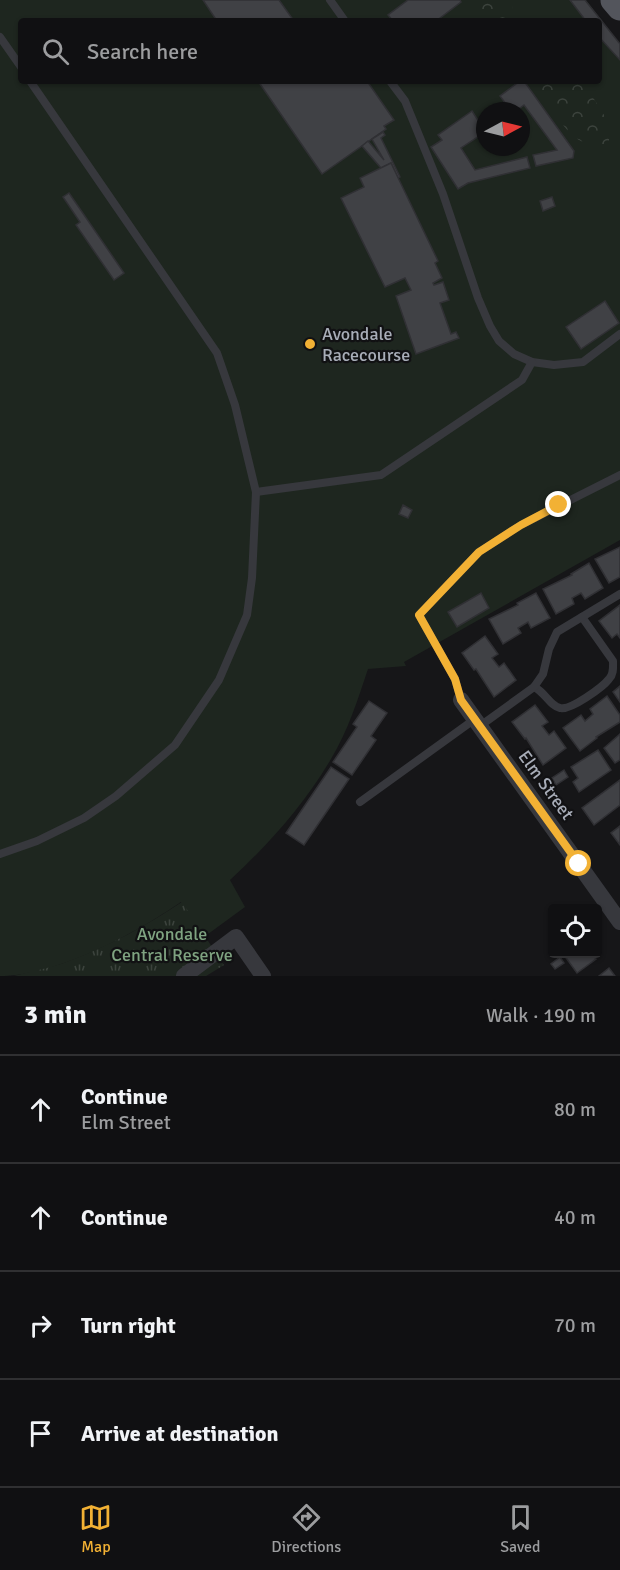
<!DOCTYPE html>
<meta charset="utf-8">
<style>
body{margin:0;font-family:Signika,sans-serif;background:#19191b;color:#f1f3f6}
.controls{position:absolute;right:18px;bottom:18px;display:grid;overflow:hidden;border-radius:6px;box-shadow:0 2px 4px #0004}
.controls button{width:54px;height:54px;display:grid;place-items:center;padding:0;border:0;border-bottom:2px solid #303032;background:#101012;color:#f1f3f6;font:30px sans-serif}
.compass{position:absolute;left:476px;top:102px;width:54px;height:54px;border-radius:50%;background:#101012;box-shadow:0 2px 4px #0004;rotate:83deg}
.stop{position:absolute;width:18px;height:18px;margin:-14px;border:4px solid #f2b134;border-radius:50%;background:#fff}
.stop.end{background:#f2b134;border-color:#fff;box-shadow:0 2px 6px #0008}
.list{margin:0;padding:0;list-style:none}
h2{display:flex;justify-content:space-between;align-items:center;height:78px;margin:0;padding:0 24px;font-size:26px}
h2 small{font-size:20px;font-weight:400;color:#9c9d9f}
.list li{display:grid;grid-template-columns:39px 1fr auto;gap:18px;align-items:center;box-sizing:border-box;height:108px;padding:0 24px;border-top:2px solid #303032}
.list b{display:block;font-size:22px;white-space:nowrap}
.list p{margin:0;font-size:20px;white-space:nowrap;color:#9c9d9f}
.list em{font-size:20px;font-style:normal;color:#9c9d9f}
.icon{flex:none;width:33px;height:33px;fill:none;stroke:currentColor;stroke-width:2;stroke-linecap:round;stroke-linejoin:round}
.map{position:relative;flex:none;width:620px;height:976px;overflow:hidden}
.search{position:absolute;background:#101012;box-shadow:0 2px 4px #0004;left:18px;right:18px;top:18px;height:66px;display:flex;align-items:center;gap:15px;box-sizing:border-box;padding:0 21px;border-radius:6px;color:#9c9d9f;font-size:22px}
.sheet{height:510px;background:#101012}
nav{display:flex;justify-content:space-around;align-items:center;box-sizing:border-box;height:84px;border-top:2px solid #303032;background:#101012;font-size:16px;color:#9c9d9f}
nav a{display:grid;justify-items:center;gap:3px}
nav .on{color:#f2b134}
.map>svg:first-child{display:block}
.green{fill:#1e261f;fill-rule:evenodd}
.forest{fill:url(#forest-crowns)}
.park{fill:url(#park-tufts)}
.building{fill:#404145;stroke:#303034;stroke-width:1.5}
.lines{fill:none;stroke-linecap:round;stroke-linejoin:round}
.lane{stroke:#37383d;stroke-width:8}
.street{stroke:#37383d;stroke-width:16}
.primary{stroke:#53555c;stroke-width:27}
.route{stroke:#f2b134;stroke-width:8}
.poi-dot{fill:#f2b134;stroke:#111113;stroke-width:2}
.labels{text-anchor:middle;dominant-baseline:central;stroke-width:4.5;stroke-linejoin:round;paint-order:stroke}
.poi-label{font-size:18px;fill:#a8adb8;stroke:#111113;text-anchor:start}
.street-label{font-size:18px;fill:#a8adb8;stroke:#111113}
.park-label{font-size:18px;fill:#7fa381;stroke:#111113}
</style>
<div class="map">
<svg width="620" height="976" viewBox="0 0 620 976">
<defs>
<pattern id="forest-crowns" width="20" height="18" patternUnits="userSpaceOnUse" patternTransform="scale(1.5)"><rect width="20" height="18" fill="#1e261f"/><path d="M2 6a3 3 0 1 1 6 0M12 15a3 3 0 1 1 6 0" fill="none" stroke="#3c433d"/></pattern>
<pattern id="park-tufts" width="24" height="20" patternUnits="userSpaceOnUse" patternTransform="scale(1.5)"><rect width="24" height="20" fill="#1e261f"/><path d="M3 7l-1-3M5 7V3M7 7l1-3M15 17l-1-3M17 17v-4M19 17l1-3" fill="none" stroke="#3c433d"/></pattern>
</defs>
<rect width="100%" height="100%" fill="#161618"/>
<path class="green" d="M0,0h586l34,44v496l-216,122 2,4 -38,3c-10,30 -20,62 -37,90 -27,46 -62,85 -101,121l15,27 -41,30 -23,-35c-46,32 -125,74 -181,74zM21,21h578v60h-578zM485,111h36v36h-36z"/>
<g class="forest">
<polygon points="513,0 511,18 514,21 487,21 475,12 474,0"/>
<path d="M535,81h42l17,18 15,24v19l-12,5c-6,-2 -13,-4 -18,-7 -17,-11 -36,-42 -44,-59z"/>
</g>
<path class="park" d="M182,902l42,63 -18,11h-192c18,-5 38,-8 55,-15 40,-15 77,-35 113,-59z"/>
<g class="building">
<polygon points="203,0 279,0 294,21 217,21"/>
<polygon points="408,0 460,0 461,2 436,21 393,21 388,15"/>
<polygon points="570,0 585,0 620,44 620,60 599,37 599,21 586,21"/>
<polygon points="258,81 367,81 394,120 384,126 386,129 322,174"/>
<polygon points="520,81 524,81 574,151 573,158 536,166 533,155 557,150 524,105 516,111 511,111 500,96"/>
<polygon points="472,111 479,122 485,117 485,132 461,148 475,170 527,157 530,168 468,183 458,189 431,147 442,140 438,135"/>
<polygon points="383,132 385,135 381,138 400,177 398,178 391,163 381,168 362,146 368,141 384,160 372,139"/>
<polygon points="391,163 438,261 435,263 442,278 433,283 434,285 443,282 449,300 440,303 451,334 456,332 459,338 416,354 396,296 411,290 405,278 385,287 341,198 364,187 360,178"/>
<polygon points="69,193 124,273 114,280 76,225 80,222 63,197"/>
<polygon points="552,197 555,206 543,211 540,201"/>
<polygon points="605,301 619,323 581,349 566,327"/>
<polygon points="403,505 412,510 408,518 399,514"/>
<polygon points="620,547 620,577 609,583 595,559"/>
<polygon points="589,563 603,588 585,599 581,593 572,598 574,604 556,614 543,589 572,575 571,574"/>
<polygon points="481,593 489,608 457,627 448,612"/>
<polygon points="536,593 550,618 531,628 528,622 518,628 521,633 503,644 489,619 518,605 517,603"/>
<polygon points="620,605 620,638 617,634 612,638 599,621"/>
<polygon points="485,636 498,654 492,658 499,667 504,663 516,680 494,697 476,669 474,670 462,653"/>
<polygon points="620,686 620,702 613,692"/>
<polygon points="607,696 620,715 620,722 596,737 597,738 580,751 563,728 581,715 585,721 593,714 590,709"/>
<polygon points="369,701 387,713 371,736 376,740 352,775 333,762 357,727 353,724"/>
<polygon points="535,705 548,722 542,726 549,735 554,731 566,748 543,765 526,738 525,739 512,722"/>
<polygon points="620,734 620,760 615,763 604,748"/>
<polygon points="598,750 611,770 579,792 573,782 578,778 571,767"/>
<polygon points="331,767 349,779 304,845 286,833"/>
<polygon points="564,770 568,777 556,785 552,778"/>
<polygon points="620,780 620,805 594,825 582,808"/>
<polygon points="620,826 620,845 611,833"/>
<polygon points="566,954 592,954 596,959 577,973 564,955"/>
<polygon points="560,957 564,963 555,969 551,964"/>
<polygon points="609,968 615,976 599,976"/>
</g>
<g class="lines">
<g class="lane">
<polyline points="330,0 345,21"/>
<polyline points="0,37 21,67"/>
<polyline points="390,81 405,101 443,194 478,298 490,326 499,341 514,354 532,362 554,365 583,362 620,334"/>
<polyline points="256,492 381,475 522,380 532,362"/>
<path d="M534,687c11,5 16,19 26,21 10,3 43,-21 49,-29 5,-5 4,-12 4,-18l-31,-44"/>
<polyline points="461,700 455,679 419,615 479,552 521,525 620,475"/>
<polyline points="480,726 534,687 543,674 549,649 557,632 620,594"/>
<polyline points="360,802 475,719"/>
<polyline points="0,854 37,841 84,818 116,796 175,745 219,680 247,615 252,578 256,492 235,405 217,353 30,81"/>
</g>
<g class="street">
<polyline points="461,700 620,922"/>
<polyline points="184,976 236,937 263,976"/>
</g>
<polyline class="primary" points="614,0 620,7"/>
</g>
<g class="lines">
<polyline class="route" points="559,505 521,525 479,552 419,615 455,679 461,700 579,864"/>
</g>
<circle class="poi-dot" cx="310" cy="344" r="6"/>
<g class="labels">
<g class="poi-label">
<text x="322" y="334">Avondale<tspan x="322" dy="21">Racecourse</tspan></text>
</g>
<g class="street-label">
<text transform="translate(546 785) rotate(54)">Elm Street</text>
</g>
<g class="park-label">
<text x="172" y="934">Avondale<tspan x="172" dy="21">Central Reserve</tspan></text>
</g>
</g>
</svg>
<div class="controls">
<button><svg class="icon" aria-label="locate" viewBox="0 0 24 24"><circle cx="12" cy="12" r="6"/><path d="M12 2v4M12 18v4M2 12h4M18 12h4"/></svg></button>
</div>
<svg class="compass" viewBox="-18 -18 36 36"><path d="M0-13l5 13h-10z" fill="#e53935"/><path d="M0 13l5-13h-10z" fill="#9c9d9f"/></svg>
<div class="stop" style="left:579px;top:864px"></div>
<div class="stop end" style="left:559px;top:505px"></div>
<div class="search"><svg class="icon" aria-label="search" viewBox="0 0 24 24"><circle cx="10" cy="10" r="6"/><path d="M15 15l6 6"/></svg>Search here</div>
</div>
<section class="sheet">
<h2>3 min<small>Walk · 190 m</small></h2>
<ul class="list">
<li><svg class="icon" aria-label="ahead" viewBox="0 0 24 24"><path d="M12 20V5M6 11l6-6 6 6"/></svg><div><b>Continue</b><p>Elm Street</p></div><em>80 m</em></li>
<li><svg class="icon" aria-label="ahead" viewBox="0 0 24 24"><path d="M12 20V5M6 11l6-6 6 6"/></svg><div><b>Continue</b></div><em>40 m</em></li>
<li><svg class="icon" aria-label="right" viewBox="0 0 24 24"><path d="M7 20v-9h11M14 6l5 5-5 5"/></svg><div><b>Turn right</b></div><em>70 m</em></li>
<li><svg class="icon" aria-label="arrive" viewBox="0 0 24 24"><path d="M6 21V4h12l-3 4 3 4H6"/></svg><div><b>Arrive at destination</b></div></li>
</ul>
</section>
<nav>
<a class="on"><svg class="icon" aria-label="map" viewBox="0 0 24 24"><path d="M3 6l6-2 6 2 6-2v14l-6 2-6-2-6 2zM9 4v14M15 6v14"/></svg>Map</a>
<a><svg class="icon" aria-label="directions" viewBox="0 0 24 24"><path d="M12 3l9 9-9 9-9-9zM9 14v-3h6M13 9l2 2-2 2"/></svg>Directions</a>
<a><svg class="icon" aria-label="saved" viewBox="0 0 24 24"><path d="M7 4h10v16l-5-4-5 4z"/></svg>Saved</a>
</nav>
